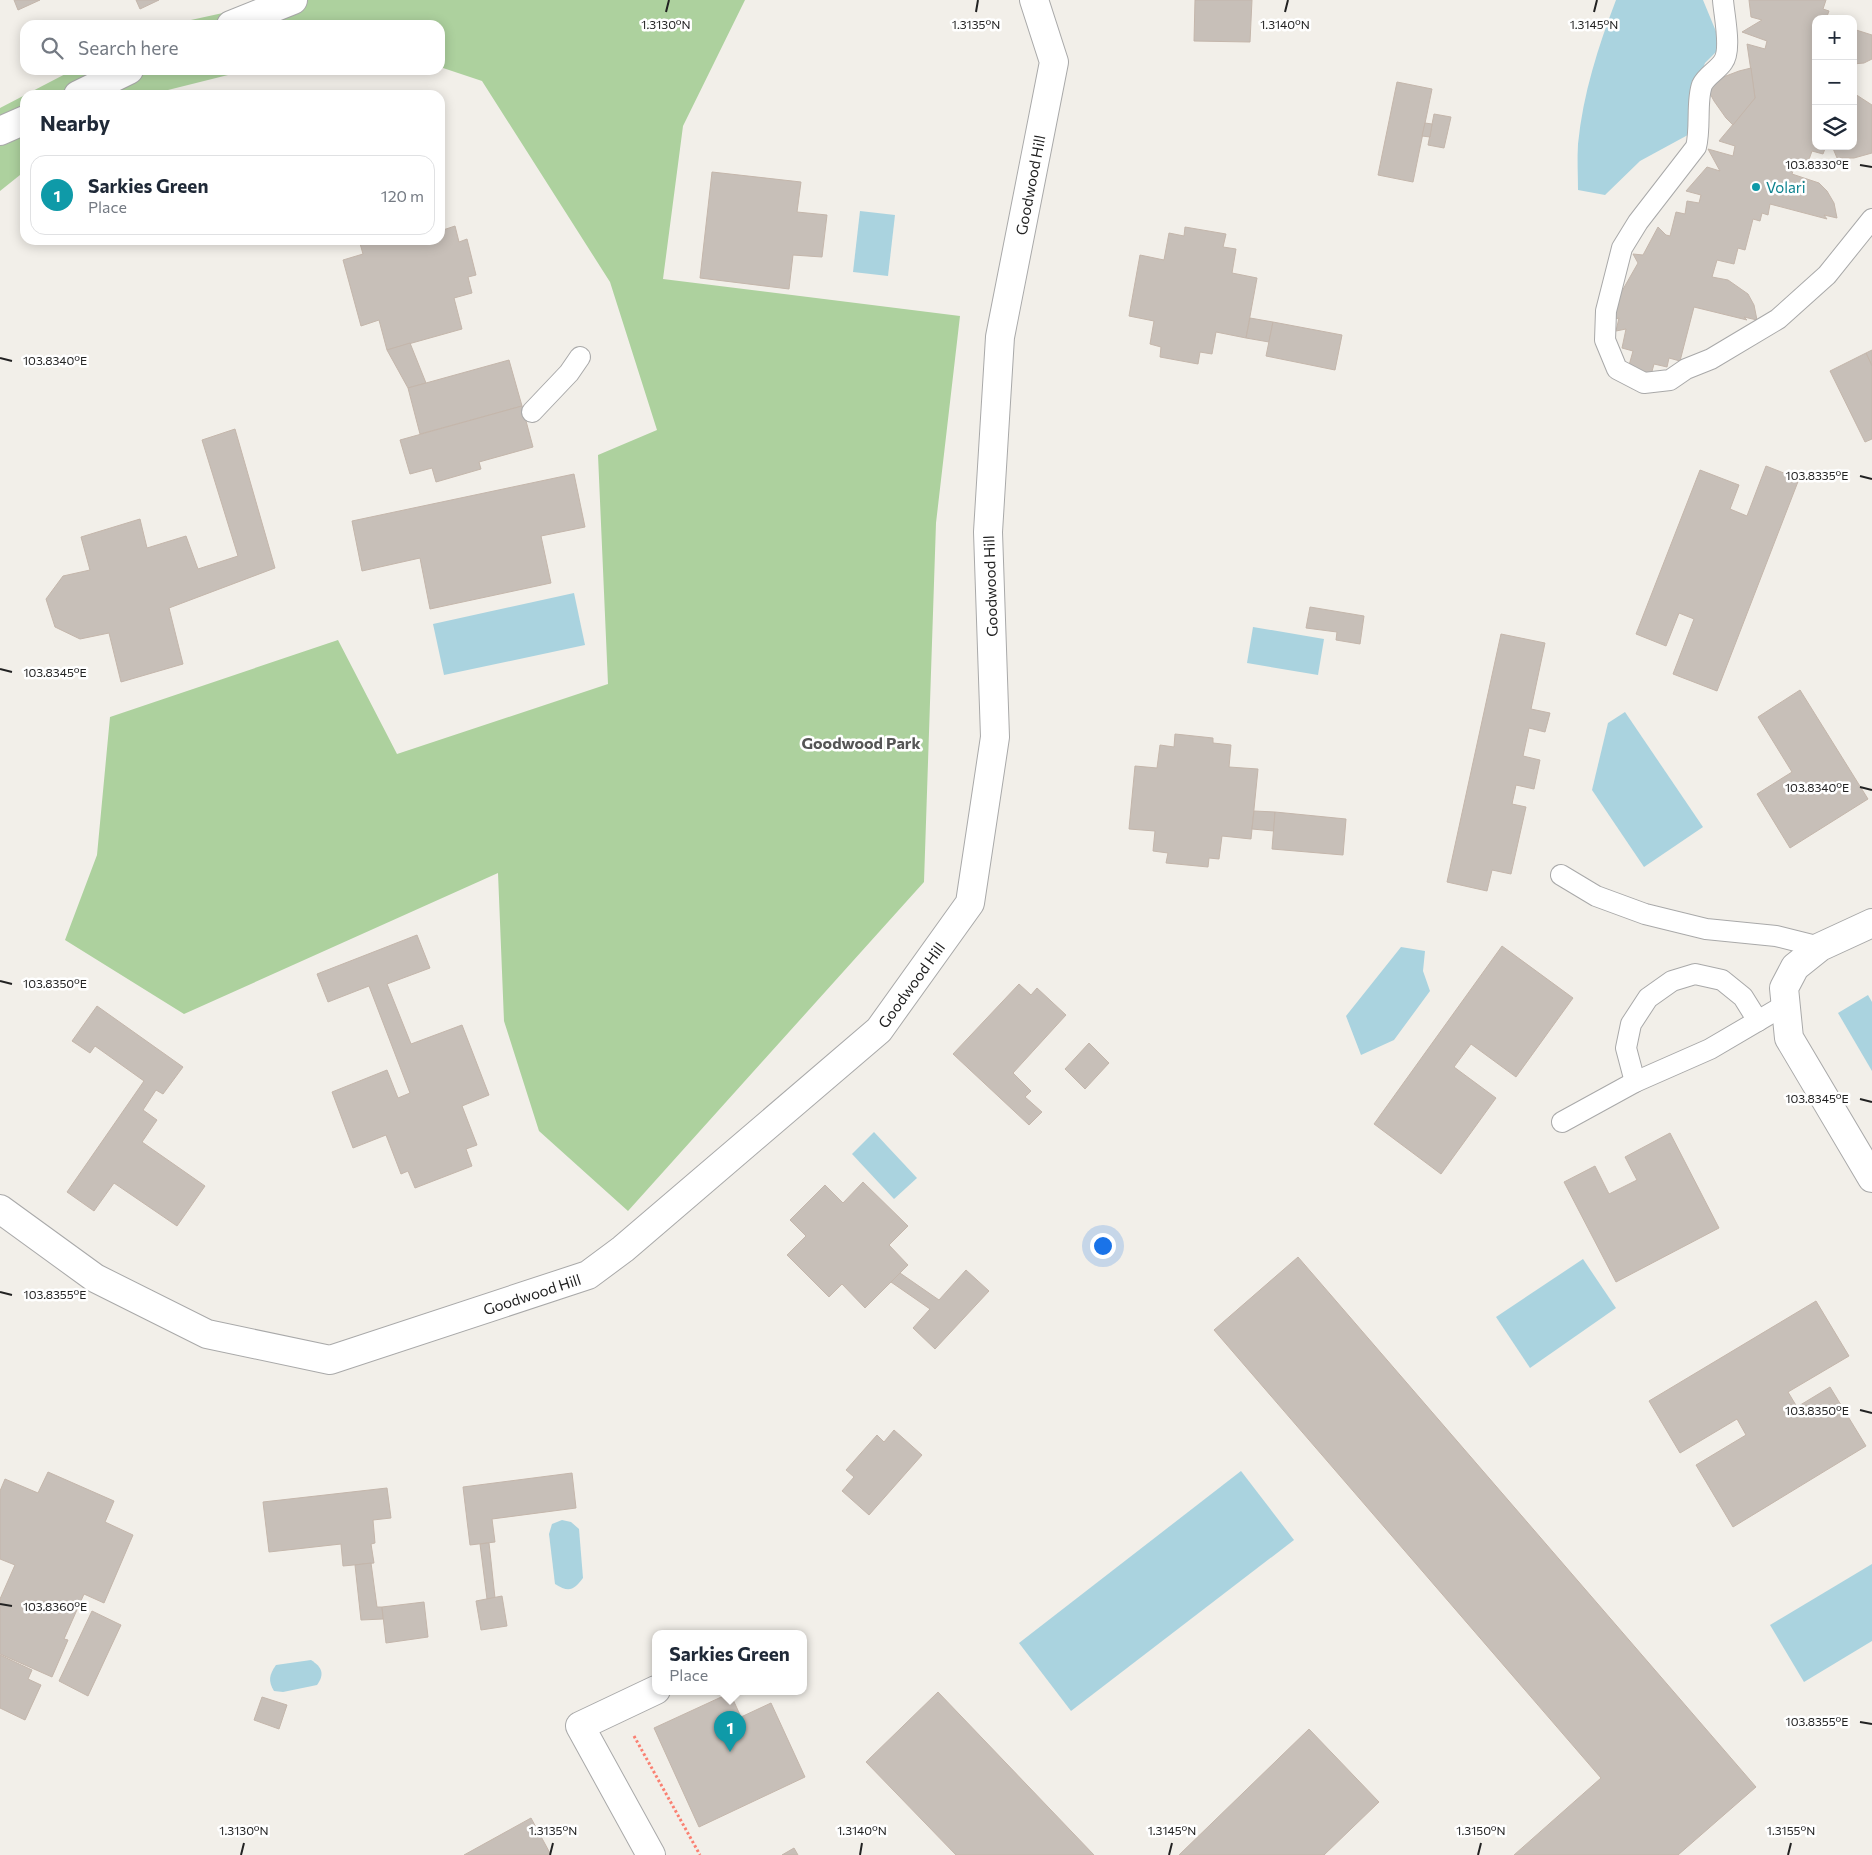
<!DOCTYPE html>
<meta charset="utf-8">
<style>
body{margin:0;font-family:Commissioner,sans-serif;background:#f6f6f7;color:#1f2937}
.controls{position:absolute;right:15px;top:15px;display:grid;overflow:hidden;border-radius:10px;box-shadow:0 2px 12px #0003}
.controls button{width:45px;height:45px;display:grid;place-items:center;padding:0;border:0;border-bottom:1px solid #e0e1e3;background:#fff;color:#1f2937;font:25px sans-serif}
.you{position:absolute;left:1102px;top:1245px;width:18px;height:18px;margin:-12px;border:4px solid #fff;border-radius:50%;background:#1a73e8;box-shadow:0 0 0 8px #1a73e833}
.badge{display:grid;place-items:center;width:32px;height:32px;border-radius:50%;background:#ea580c;color:#fff;font-size:16px;font-weight:700}
.pin{position:absolute;translate:-50% -41px;filter:drop-shadow(0 1px 2px #0008)}
.pin::after{content:'';position:absolute;top:26px;width:18px;height:15px;background:inherit;clip-path:polygon(0 0,100% 0,50% 100%)}
.popup{position:absolute;left:652px;top:1630px;width:155px;height:65px;box-sizing:border-box;display:grid;place-content:center;border-radius:10px;background:#fff;filter:drop-shadow(0 1px 4px #0005);font-size:16px;white-space:nowrap;color:#747a83}
.popup b{font-size:19px;color:#1f2937}
.popup::after{content:'';position:absolute;left:50%;top:100%;margin-left:-10px;border:10px solid transparent;border-top-color:#fff}
.list{margin:0;padding:0;list-style:none}
h2{display:flex;justify-content:space-between;align-items:center;height:65px;margin:0;padding:0 20px;font-size:21px}
h2 small{font-size:16px;font-weight:400;color:#747a83}
.list li{display:grid;grid-template-columns:32px 1fr auto;gap:15px;align-items:center;box-sizing:border-box;height:80px;margin:0 10px 10px;padding:0 10px;border:1px solid #e0e1e3;border-radius:15px}
.list b{display:block;font-size:19px;white-space:nowrap}
.list p{margin:0;font-size:16px;white-space:nowrap;color:#747a83}
.list em{font-size:16px;font-style:normal;color:#747a83}
.icon{flex:none;width:28px;height:28px;fill:none;stroke:currentColor;stroke-width:2;stroke-linecap:round;stroke-linejoin:round}
.map{position:relative;flex:none;width:1872px;height:1855px;overflow:hidden}
.search{position:absolute;background:#fff;box-shadow:0 2px 12px #0003;left:20px;top:20px;width:425px;height:55px;display:flex;align-items:center;gap:12px;box-sizing:border-box;padding:0 18px;border-radius:15px;color:#747a83;font-size:19px}
.panel{position:absolute;background:#fff;box-shadow:0 2px 12px #0003;left:20px;top:90px;width:425px;height:155px;border-radius:15px}
.map>svg:first-child{display:block}
.forest{fill:#add19e}
.water{fill:#aad3df}
.building{fill:#c7bfb8;stroke:#c4b6ab}
.lines{fill:none;stroke-linecap:round;stroke-linejoin:round}
.service-casing{stroke:#a9a9a9;stroke-width:22}
.minor-casing{stroke:#a9a9a9;stroke-width:30}
.path{stroke:#fa8072;stroke-width:3;stroke-dasharray:2.5 2.5;stroke-linecap:butt}
.service{stroke:#fff;stroke-width:20}
.minor{stroke:#fff;stroke-width:28}
.ticks{fill:none;stroke:#222;stroke-width:2}
.culture-dot{fill:#0f9aa8;stroke:#fff;stroke-width:2}
.labels{text-anchor:middle;dominant-baseline:central;stroke-width:5;stroke-linejoin:round;paint-order:stroke}
.street-label{font-size:15px;fill:#222;stroke:#fff}
.culture-label{font-size:15px;fill:#0d838f;stroke:#fff;text-anchor:start}
.neighbourhood-label{font-size:16px;font-weight:bold;fill:#555;stroke:#fff}
.ticks-label{font-size:12px;text-anchor:middle;fill:#222;stroke:#fff;stroke-width:5;stroke-linejoin:round;paint-order:stroke}
</style>
<div class="map">
<svg width="1872" height="1855" viewBox="0 0 1872 1855">
<rect width="100%" height="100%" fill="#f2efe9"/>
<g class="forest">
<polygon points="283,0 745,0 683,126 663,279 960,316 936,523 924,882 628,1211 539,1131 504,1021 498,873 184,1014 65,940 97,855 110,717 338,640 397,754 608,684 598,455 657,430 610,282 482,81 440,67 440,25 168,25"/>
<polygon points="73,70 248,70 148,95 25,95 25,171 0,191 0,108"/>
</g>
<g class="water">
<path d="M1616,0h87l19,46 -17,17 -7,19 -1,48 -57,31 -35,34 -27,-5c0,-15 -1,-31 0,-46 5,-50 20,-97 38,-144z"/>
<polygon points="860,211 895,215 888,276 853,272"/>
<polygon points="574,593 585,645 444,675 433,624"/>
<polygon points="1253,627 1324,639 1318,675 1247,663"/>
<polygon points="1625,712 1703,827 1644,867 1592,790 1608,723"/>
<polygon points="1401,947 1425,951 1423,971 1430,991 1394,1040 1361,1055 1346,1016"/>
<polygon points="1868,995 1872,1002 1872,1071 1838,1013"/>
<polygon points="874,1132 917,1178 894,1199 852,1154"/>
<polygon points="1583,1259 1616,1308 1530,1368 1496,1317"/>
<polygon points="1241,1471 1294,1540 1071,1711 1019,1643"/>
<path d="M562,1520l9,2 8,7 4,49c-9,12 -14,15 -28,6l-6,-50 3,-10z"/>
<polygon points="1872,1564 1872,1641 1804,1682 1770,1625"/>
<path d="M311,1660c11,7 14,14 6,25l-34,7 -9,-1c-6,-10 -5,-16 2,-26z"/>
</g>
<g class="building">
<polygon points="14,0 40,0 18,10"/>
<polygon points="136,0 159,0 140,9"/>
<polygon points="1195,0 1252,0 1250,42 1194,41"/>
<polygon points="1749,0 1826,0 1823,9 1829,11 1826,19 1816,19 1816,146 1826,146 1823,154 1812,151 1807,165 1796,162 1792,174 1819,183 1827,191 1834,203 1837,218 1824,215 1827,219 1770,204 1768,215 1762,213 1760,221 1753,219 1745,250 1738,248 1734,264 1717,260 1712,277 1728,280 1748,294 1754,305 1757,320 1744,317 1747,320 1694,307 1680,361 1669,358 1667,367 1654,364 1651,375 1628,369 1633,351 1622,348 1626,329 1616,331 1619,318 1608,321 1622,291 1638,263 1633,254 1643,255 1658,227 1666,235 1670,236 1676,212 1685,214 1687,201 1699,203 1701,195 1686,191 1707,167 1720,171 1708,149 1733,156 1735,146 1719,141 1755,98 1747,44 1765,49 1767,41 1742,32 1762,20 1751,17"/>
<polygon points="1853,29 1872,35 1872,59 1864,63 1853,64"/>
<polygon points="1751,68 1755,98 1733,125 1726,118 1714,101 1705,84 1739,71"/>
<polygon points="1397,82 1432,89 1413,182 1378,175"/>
<polygon points="1855,94 1872,105 1872,153 1854,158 1837,158 1832,146 1853,146 1853,95"/>
<polygon points="1434,114 1451,117 1444,148 1428,145"/>
<polygon points="1425,123 1432,124 1430,137 1422,136"/>
<polygon points="712,172 801,182 797,212 827,215 822,257 793,255 789,289 700,278"/>
<polygon points="455,226 459,242 467,239 476,275 468,277 472,293 454,298 462,329 387,350 379,320 361,326 343,260 363,254 359,240 440,240 440,231"/>
<polygon points="1185,227 1226,234 1223,247 1236,249 1232,273 1257,278 1246,338 1216,332 1212,354 1200,352 1198,364 1160,357 1161,347 1150,344 1154,321 1129,316 1140,255 1164,260 1169,233 1184,236"/>
<polygon points="1250,318 1273,322 1269,342 1246,338"/>
<polygon points="1273,322 1342,335 1335,370 1266,356"/>
<polygon points="410,343 426,383 408,388 387,350"/>
<polygon points="1872,350 1872,366 1866,353"/>
<polygon points="1866,353 1872,366 1872,439 1865,442 1830,371"/>
<polygon points="509,360 522,406 420,434 408,388"/>
<polygon points="522,406 533,447 479,462 481,469 436,482 432,468 410,474 400,440"/>
<polygon points="235,429 275,568 169,608 183,664 121,682 109,633 80,639 55,627 46,599 63,576 90,570 81,537 140,519 147,548 186,536 198,569 238,556 202,440"/>
<polygon points="1766,466 1799,479 1717,691 1673,674 1694,619 1679,613 1666,646 1636,634 1700,470 1739,485 1730,509 1747,516"/>
<polygon points="574,474 585,527 541,536 551,583 430,609 420,558 362,571 352,521"/>
<polygon points="1310,607 1364,616 1360,644 1336,640 1337,632 1306,628"/>
<polygon points="1501,634 1545,643 1531,709 1550,713 1545,732 1529,728 1523,756 1540,760 1534,789 1516,785 1512,804 1526,807 1511,874 1492,870 1487,891 1447,882"/>
<polygon points="1800,690 1868,799 1790,848 1757,794 1792,772 1758,717"/>
<polygon points="1175,734 1213,738 1213,743 1231,745 1229,767 1258,769 1251,839 1222,836 1219,859 1209,858 1208,867 1166,863 1168,853 1153,851 1155,831 1129,829 1135,766 1157,768 1160,745 1174,747"/>
<polygon points="1254,811 1275,812 1274,831 1252,829"/>
<polygon points="1275,812 1346,819 1343,855 1272,849"/>
<polygon points="417,935 430,968 387,984 411,1044 462,1025 489,1095 462,1106 477,1145 466,1149 472,1166 415,1188 408,1171 401,1174 386,1135 353,1148 332,1092 387,1070 398,1098 410,1093 369,986 328,1002 317,974"/>
<polygon points="1502,946 1573,998 1516,1077 1471,1044 1454,1067 1496,1098 1441,1174 1374,1124"/>
<polygon points="1019,984 1031,995 1037,988 1066,1015 1013,1073 1031,1091 1025,1097 1042,1112 1029,1125 953,1054"/>
<polygon points="97,1006 183,1067 163,1094 156,1090 143,1110 157,1120 142,1142 205,1186 177,1226 114,1183 94,1211 67,1192 144,1081 95,1046 90,1053 72,1041"/>
<polygon points="1089,1043 1109,1063 1085,1089 1065,1069"/>
<polygon points="1670,1133 1719,1228 1616,1282 1564,1182 1595,1166 1609,1194 1637,1180 1625,1157"/>
<polygon points="863,1182 908,1226 889,1245 908,1265 865,1308 842,1284 829,1297 787,1255 806,1236 790,1220 825,1185 843,1203"/>
<polygon points="1298,1257 1756,1787 1678,1855 1514,1855 1601,1778 1214,1330"/>
<polygon points="966,1270 989,1291 935,1349 913,1328 930,1309 891,1282 900,1273 939,1300"/>
<polygon points="1816,1301 1849,1356 1788,1392 1797,1407 1830,1387 1866,1446 1733,1527 1696,1465 1746,1435 1737,1419 1680,1453 1649,1401"/>
<polygon points="894,1430 922,1455 869,1515 842,1491 854,1477 846,1470 877,1435 884,1442"/>
<polygon points="48,1472 114,1501 105,1522 133,1535 104,1603 84,1594 64,1639 68,1640 52,1677 0,1654 0,1599 15,1565 0,1559 0,1491 5,1479 38,1493"/>
<polygon points="572,1473 576,1508 492,1519 495,1542 470,1545 463,1487"/>
<polygon points="387,1488 391,1518 373,1520 375,1543 371,1544 374,1563 343,1566 341,1544 269,1552 263,1502"/>
<polygon points="489,1543 495,1598 487,1599 480,1544"/>
<polygon points="371,1563 377,1607 382,1607 383,1619 361,1620 355,1565"/>
<polygon points="502,1596 507,1626 481,1630 476,1601"/>
<polygon points="424,1602 428,1637 386,1643 382,1607"/>
<polygon points="92,1611 121,1625 88,1696 59,1681"/>
<polygon points="0,1655 32,1670 28,1679 41,1685 25,1720 0,1708"/>
<polygon points="938,1692 1094,1855 956,1855 866,1762"/>
<polygon points="730,1693 741,1717 771,1703 805,1777 699,1827 654,1728"/>
<polygon points="262,1697 287,1705 279,1729 254,1720"/>
<polygon points="1309,1729 1379,1802 1324,1855 1179,1855"/>
<polygon points="531,1818 551,1855 464,1855"/>
<polygon points="794,1848 798,1855 782,1855"/>
</g>
<g class="lines">
<defs>
<g id="service">
<path d="M1723,0c1,15 9,50 0,62 -5,8 -17,14 -21,23 -6,16 -1,43 -6,62l-58,75 -16,26 -16,63 -1,29 12,29 27,14 26,-3 16,-11 25,-10 67,-40 49,-44 45,-56"/>
<polyline points="532,412 569,373 580,357"/>
<polyline points="1561,875 1596,896 1645,914 1706,929 1776,936 1820,947"/>
<polyline points="1635,1082 1626,1048 1631,1024 1648,998 1672,981 1695,974 1722,980 1743,997 1758,1021"/>
<polyline points="1562,1122 1635,1082 1710,1049 1785,1005"/>
</g>
<g id="minor">
<polyline points="231,25 293,0"/>
<polyline points="78,95 129,70"/>
<polyline points="0,131 25,120"/>
<polyline points="1872,923 1820,947 1795,967 1784,988 1789,1038 1872,1178"/>
<polyline points="0,1209 95,1278 207,1334 330,1360 588,1275 623,1249 879,1030 970,903 995,737 988,532 1000,337 1054,62 1034,0"/>
<polyline points="651,1855 580,1726 656,1690"/>
</g>
</defs>
<use href="#service" class="service-casing"/>
<use href="#minor" class="minor-casing"/>
<polyline class="path" points="634,1736 700,1855"/>
<use href="#service" class="service"/>
<use href="#minor" class="minor"/>
</g>
<path class="ticks" d="M666,12l3,-12M976,12l2,-12M1285,12l3,-12M1594,12l3,-12M1860,165l12,2M0,358l12,3M1860,476l12,3M0,669l12,3M1860,787l12,3M0,981l12,3M1860,1099l12,3M0,1292l12,3M1860,1410l12,3M0,1604l12,2M1860,1722l12,2M241,1855l3,-12M550,1855l3,-12M860,1855l2,-12M1169,1855l3,-12M1478,1855l3,-12M1788,1855l3,-12"/>
<circle class="culture-dot" cx="1756" cy="187" r="5"/>
<g class="labels">
<g class="street-label">
<text transform="translate(1030 185) rotate(-79)">Goodwood Hill</text>
<text transform="translate(990 586) rotate(-92)">Goodwood Hill</text>
<text transform="translate(911 985) rotate(-54)">Goodwood Hill</text>
<text transform="translate(532 1294) rotate(-18)">Goodwood Hill</text>
</g>
<g class="culture-label">
<text x="1766" y="187">Volari</text>
</g>
<g class="neighbourhood-label">
<text x="861" y="742">Goodwood Park</text>
</g>
</g>
<g class="ticks-label">
<text x="666" y="29">1.3130°N</text>
<text x="976" y="29">1.3135°N</text>
<text x="1285" y="29">1.3140°N</text>
<text x="1594" y="29">1.3145°N</text>
<text x="1817" y="169">103.8330°E</text>
<text x="55" y="365">103.8340°E</text>
<text x="1817" y="480">103.8335°E</text>
<text x="55" y="677">103.8345°E</text>
<text x="1817" y="792">103.8340°E</text>
<text x="55" y="988">103.8350°E</text>
<text x="1817" y="1103">103.8345°E</text>
<text x="55" y="1299">103.8355°E</text>
<text x="1817" y="1415">103.8350°E</text>
<text x="55" y="1611">103.8360°E</text>
<text x="1817" y="1726">103.8355°E</text>
<text x="244" y="1835">1.3130°N</text>
<text x="553" y="1835">1.3135°N</text>
<text x="862" y="1835">1.3140°N</text>
<text x="1172" y="1835">1.3145°N</text>
<text x="1481" y="1835">1.3150°N</text>
<text x="1791" y="1835">1.3155°N</text>
</g>
</svg>
<div class="controls">
<button>+</button>
<button>−</button>
<button><svg class="icon" aria-label="layers" viewBox="0 0 24 24"><path d="M12 4l9 5-9 5-9-5zM3 14l9 5 9-5"/></svg></button>
</div>
<div class="you"></div>
<div class="pin badge" style="left:730px;top:1752px;background:#0f9aa8">1</div>
<div class="popup"><b>Sarkies Green</b>Place</div>
<div class="search"><svg class="icon" aria-label="search" viewBox="0 0 24 24"><circle cx="10" cy="10" r="6"/><path d="M15 15l6 6"/></svg>Search here</div>
<section class="panel">
<h2>Nearby<small></small></h2>
<ul class="list">
<li><span class="badge" style="background:#0f9aa8">1</span><div><b>Sarkies Green</b><p>Place</p></div><em>120 m</em></li>
</ul>
</section>
</div>
